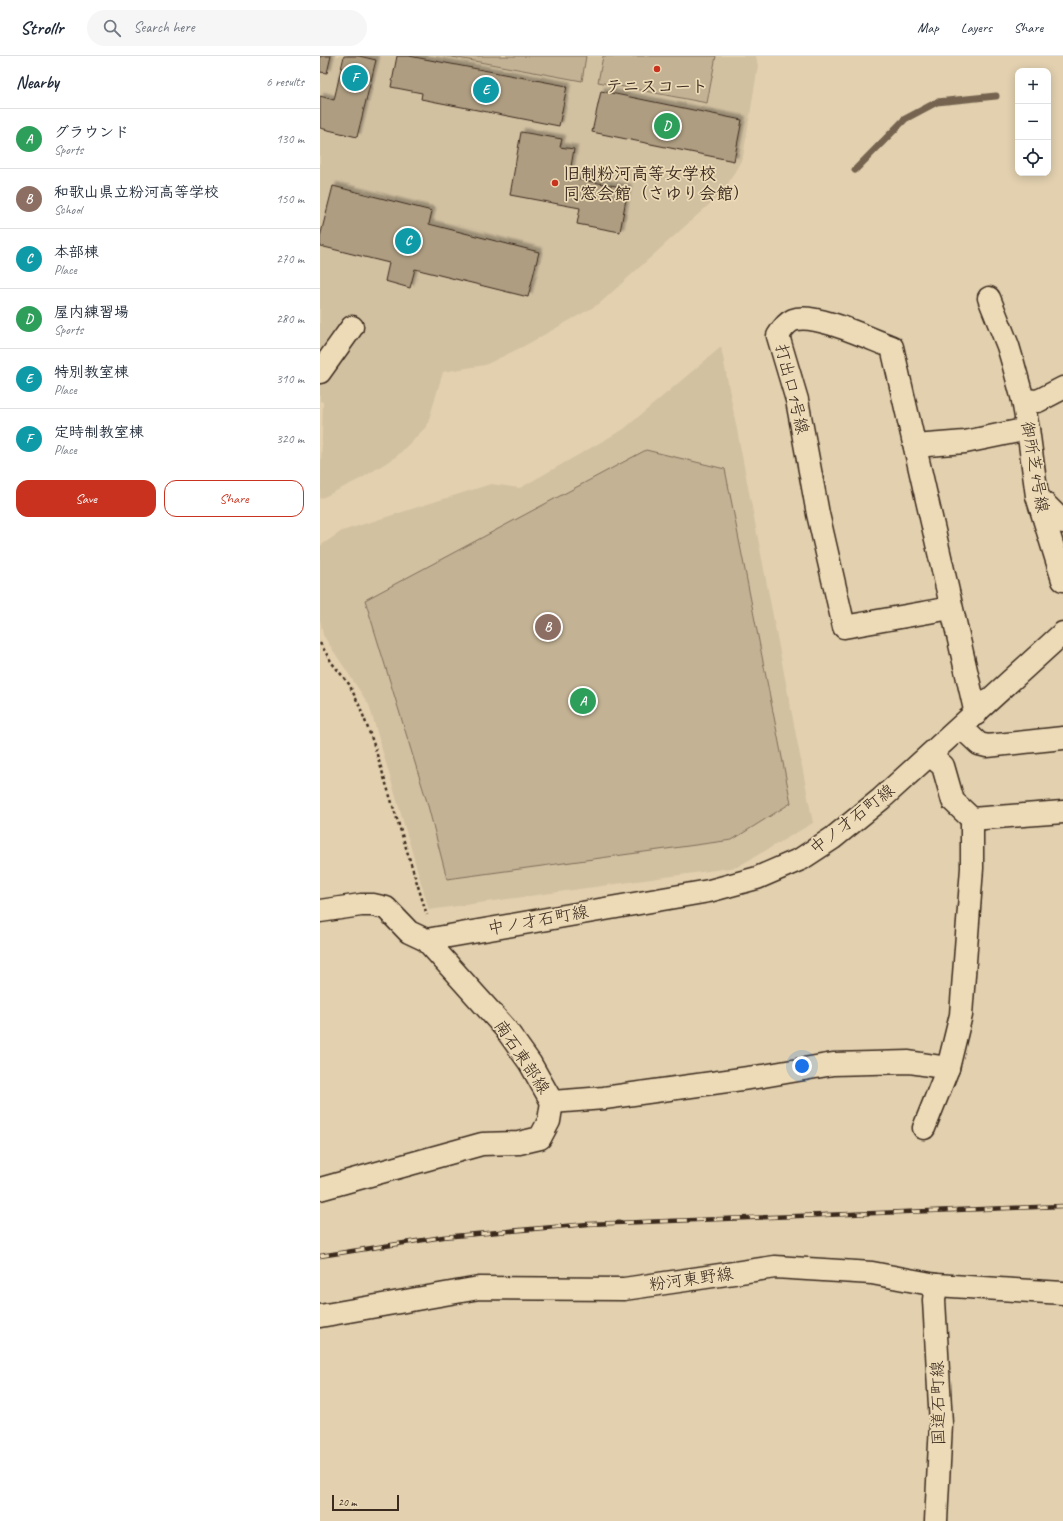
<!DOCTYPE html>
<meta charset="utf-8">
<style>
body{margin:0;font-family:Caveat,"Klee One",sans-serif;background:#f6f6f7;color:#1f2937}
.controls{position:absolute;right:12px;top:12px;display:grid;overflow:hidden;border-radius:8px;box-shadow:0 2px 10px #0003}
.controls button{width:36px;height:36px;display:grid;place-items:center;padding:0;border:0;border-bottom:1px solid #e0e1e3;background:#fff;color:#1f2937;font:20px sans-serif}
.scale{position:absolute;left:12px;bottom:10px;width:67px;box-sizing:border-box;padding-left:4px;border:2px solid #3b2a1e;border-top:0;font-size:11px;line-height:14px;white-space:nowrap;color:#3b2a1e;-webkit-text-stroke:3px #eddbb8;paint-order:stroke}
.you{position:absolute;left:482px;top:1010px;width:14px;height:14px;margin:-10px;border:3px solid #fff;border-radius:50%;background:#1a73e8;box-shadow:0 0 0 6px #1a73e833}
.badge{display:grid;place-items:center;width:26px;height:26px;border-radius:50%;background:#c8321e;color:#fff;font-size:13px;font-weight:700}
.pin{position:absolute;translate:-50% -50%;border:2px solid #fff;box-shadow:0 1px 4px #0006}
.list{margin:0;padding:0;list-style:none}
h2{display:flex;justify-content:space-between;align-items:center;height:52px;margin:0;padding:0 16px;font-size:17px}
h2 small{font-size:13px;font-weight:400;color:#747a83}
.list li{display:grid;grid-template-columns:26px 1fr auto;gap:12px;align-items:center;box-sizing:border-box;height:60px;padding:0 16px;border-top:1px solid #e0e1e3}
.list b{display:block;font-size:15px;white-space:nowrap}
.list p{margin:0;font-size:13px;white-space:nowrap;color:#747a83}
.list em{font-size:13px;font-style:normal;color:#747a83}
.actions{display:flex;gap:8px;padding:12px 16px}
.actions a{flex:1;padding:9px 0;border:1px solid #c8321e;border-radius:12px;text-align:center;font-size:14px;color:#c8321e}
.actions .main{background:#c8321e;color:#fff}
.icon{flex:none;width:22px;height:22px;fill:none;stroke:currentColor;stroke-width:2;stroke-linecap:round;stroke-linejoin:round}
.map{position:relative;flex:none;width:743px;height:1465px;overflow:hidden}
header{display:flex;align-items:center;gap:24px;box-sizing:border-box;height:56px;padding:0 20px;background:#fff;border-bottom:1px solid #e0e1e3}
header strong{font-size:19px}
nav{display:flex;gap:22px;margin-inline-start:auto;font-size:14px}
.search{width:280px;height:36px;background:#f6f6f7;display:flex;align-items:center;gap:10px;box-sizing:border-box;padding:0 14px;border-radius:22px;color:#747a83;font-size:15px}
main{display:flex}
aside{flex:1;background:#fff}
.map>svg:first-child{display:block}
.built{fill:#d2c1a1}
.green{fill:#c3b294;stroke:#7f6e59}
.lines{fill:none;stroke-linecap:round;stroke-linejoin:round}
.stream{stroke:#756450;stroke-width:7}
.building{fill:#ae9d81;stroke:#3b2a1e;filter:url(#shadow)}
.minor-casing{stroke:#3b2a1e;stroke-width:25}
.tertiary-casing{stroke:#3b2a1e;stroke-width:25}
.path{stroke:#3b2a1e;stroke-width:2.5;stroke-dasharray:3 3;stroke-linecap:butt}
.minor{stroke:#eddbb8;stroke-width:22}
.tertiary{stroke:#eddbb8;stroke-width:22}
.rail-casing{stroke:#3b2a1e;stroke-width:4.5}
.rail{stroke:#eddbb8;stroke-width:3;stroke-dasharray:9;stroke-linecap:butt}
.poi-dot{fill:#c8321e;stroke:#eddbb8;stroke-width:1.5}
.labels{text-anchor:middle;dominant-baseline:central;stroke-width:3.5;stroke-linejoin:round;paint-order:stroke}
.poi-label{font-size:17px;font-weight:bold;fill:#3b2a1e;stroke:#eddbb8}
.street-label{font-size:17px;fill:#3b2a1e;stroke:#eddbb8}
</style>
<header>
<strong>Strollr</strong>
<div class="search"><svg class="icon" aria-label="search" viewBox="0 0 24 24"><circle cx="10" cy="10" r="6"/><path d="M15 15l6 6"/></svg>Search here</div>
<nav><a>Map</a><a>Layers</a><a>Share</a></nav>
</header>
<main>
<aside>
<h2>Nearby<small>6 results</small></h2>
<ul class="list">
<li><span class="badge" style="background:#2e9e5b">A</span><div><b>グラウンド</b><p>Sports</p></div><em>130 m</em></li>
<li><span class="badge" style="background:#8d6e63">B</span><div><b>和歌山県立粉河高等学校</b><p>School</p></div><em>150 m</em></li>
<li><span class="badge" style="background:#0f9aa8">C</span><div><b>本部棟</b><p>Place</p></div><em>270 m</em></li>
<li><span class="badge" style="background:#2e9e5b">D</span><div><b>屋内練習場</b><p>Sports</p></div><em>280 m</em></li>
<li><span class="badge" style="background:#0f9aa8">E</span><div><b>特別教室棟</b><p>Place</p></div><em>310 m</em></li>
<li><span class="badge" style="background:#0f9aa8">F</span><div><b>定時制教室棟</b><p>Place</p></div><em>320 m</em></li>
</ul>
<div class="actions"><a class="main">Save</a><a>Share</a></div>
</aside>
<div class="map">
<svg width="743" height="1465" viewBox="0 0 743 1465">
<defs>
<filter id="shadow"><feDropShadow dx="3.5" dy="-3.5" stdDeviation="1" flood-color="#0004"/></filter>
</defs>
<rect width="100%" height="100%" fill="#e2d0af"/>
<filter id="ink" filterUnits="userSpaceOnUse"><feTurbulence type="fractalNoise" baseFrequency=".025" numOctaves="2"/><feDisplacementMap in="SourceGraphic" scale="8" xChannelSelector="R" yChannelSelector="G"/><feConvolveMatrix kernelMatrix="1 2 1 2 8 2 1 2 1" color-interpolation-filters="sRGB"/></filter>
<g filter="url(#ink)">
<g class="built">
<polygon points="0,0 436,0 438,10 423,101 404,135 279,248 204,290 165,309 123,316 107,370 77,400 42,422 0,443 3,346 0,345"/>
<polygon points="401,291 493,767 417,811 109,854 49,649 3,579 0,563 0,490 22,475 171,428 200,432 304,373"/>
</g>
<g class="green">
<polygon points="127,0 266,0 262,25"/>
<polygon points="283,0 396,0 387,47 278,26"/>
<polygon points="326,394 405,413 471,747 412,784 127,823 107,746 45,544"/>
</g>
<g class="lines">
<polyline class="stream" points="535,114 585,63 617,46 676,40"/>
</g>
<g class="building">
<polygon points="0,0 11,0 7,17 0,16"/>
<polygon points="24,0 39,0 56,4 37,81 0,72 0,40 14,44"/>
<polygon points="77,0 89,0 247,30 239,70 101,43 102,37 71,31"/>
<polygon points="281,35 422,64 414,105 272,76"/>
<polygon points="201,76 242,83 240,91 254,93 249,122 308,132 300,176 257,168 260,152 190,139"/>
<polygon points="13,130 112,155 109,168 219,196 208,241 95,213 90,232 65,225 69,207 0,190 0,181"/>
</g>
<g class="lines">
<defs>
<g id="minor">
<polyline points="669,242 688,290 693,307 703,344 708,373 717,440 743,524"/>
<polyline points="0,316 32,271"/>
<polyline points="703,344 718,345 743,332"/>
<polyline points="595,390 645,386 708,373"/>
<polyline points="718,441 743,466"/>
<path d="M631,552l-107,19 -26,-113 -21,-114 -19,-64c4,-7 8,-13 15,-16 22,-8 77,19 99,27l84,367"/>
<polyline points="641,671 659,688 667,690 743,682"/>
<polyline points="610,699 623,710 633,745 652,763 743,756"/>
<polyline points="0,855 41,849 53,849 66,852 89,876 106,884 185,972 210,1007 232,1046 229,1065 220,1082 199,1087 162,1088 0,1133"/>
<polyline points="106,884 389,835 437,822 481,803 513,782 561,743 743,577"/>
<polyline points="232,1046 284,1042 443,1020 513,1008 589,1006 628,1012"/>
<polyline points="604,1072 628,1012 641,959 652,812 652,763"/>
<polyline points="0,1260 159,1232 304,1233 455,1211 552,1217 616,1229 743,1237"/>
</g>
<polyline id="tertiary" points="616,1229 614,1244 621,1368 616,1465"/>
</defs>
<use href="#minor" class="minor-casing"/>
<use href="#tertiary" class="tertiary-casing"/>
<polyline class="path" points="0,587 12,607 29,628 40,651 53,686 107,859"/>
<use href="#minor" class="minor"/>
<use href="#tertiary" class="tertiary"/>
<defs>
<polyline id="rail" points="0,1200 123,1181 268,1168 743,1150"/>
</defs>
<use href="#rail" class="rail-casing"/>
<use href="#rail" class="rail"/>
</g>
</g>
<g class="poi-dot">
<circle cx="337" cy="13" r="4"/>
<circle cx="235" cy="127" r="4"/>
</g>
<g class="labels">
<g class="poi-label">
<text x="337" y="30">テニスコート</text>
<text x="243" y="117" text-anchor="start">旧制粉河高等女学校<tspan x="243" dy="20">同窓会館（さゆり会館）</tspan></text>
</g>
<g class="street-label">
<text transform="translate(472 333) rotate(76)">打出口1号線</text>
<text transform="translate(715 411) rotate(80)">御所芝4号線</text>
<text transform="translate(532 763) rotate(-38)">中ノ才石町線</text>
<text transform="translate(218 864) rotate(-10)">中ノ才石町線</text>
<text transform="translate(202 1001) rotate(56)">南石東部線</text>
<text transform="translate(371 1223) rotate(-8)">粉河東野線</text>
<text transform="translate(618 1347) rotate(-91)">国道石町線</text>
</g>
</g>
</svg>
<div class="controls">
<button>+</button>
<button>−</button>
<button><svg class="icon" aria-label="locate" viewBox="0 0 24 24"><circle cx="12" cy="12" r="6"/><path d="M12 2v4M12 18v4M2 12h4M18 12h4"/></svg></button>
</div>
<div class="scale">20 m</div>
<div class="you"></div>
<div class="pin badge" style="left:263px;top:645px;background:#2e9e5b">A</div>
<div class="pin badge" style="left:228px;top:571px;background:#8d6e63">B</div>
<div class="pin badge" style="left:88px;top:185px;background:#0f9aa8">C</div>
<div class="pin badge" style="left:347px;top:70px;background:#2e9e5b">D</div>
<div class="pin badge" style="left:166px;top:34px;background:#0f9aa8">E</div>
<div class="pin badge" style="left:35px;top:22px;background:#0f9aa8">F</div>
</div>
</main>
